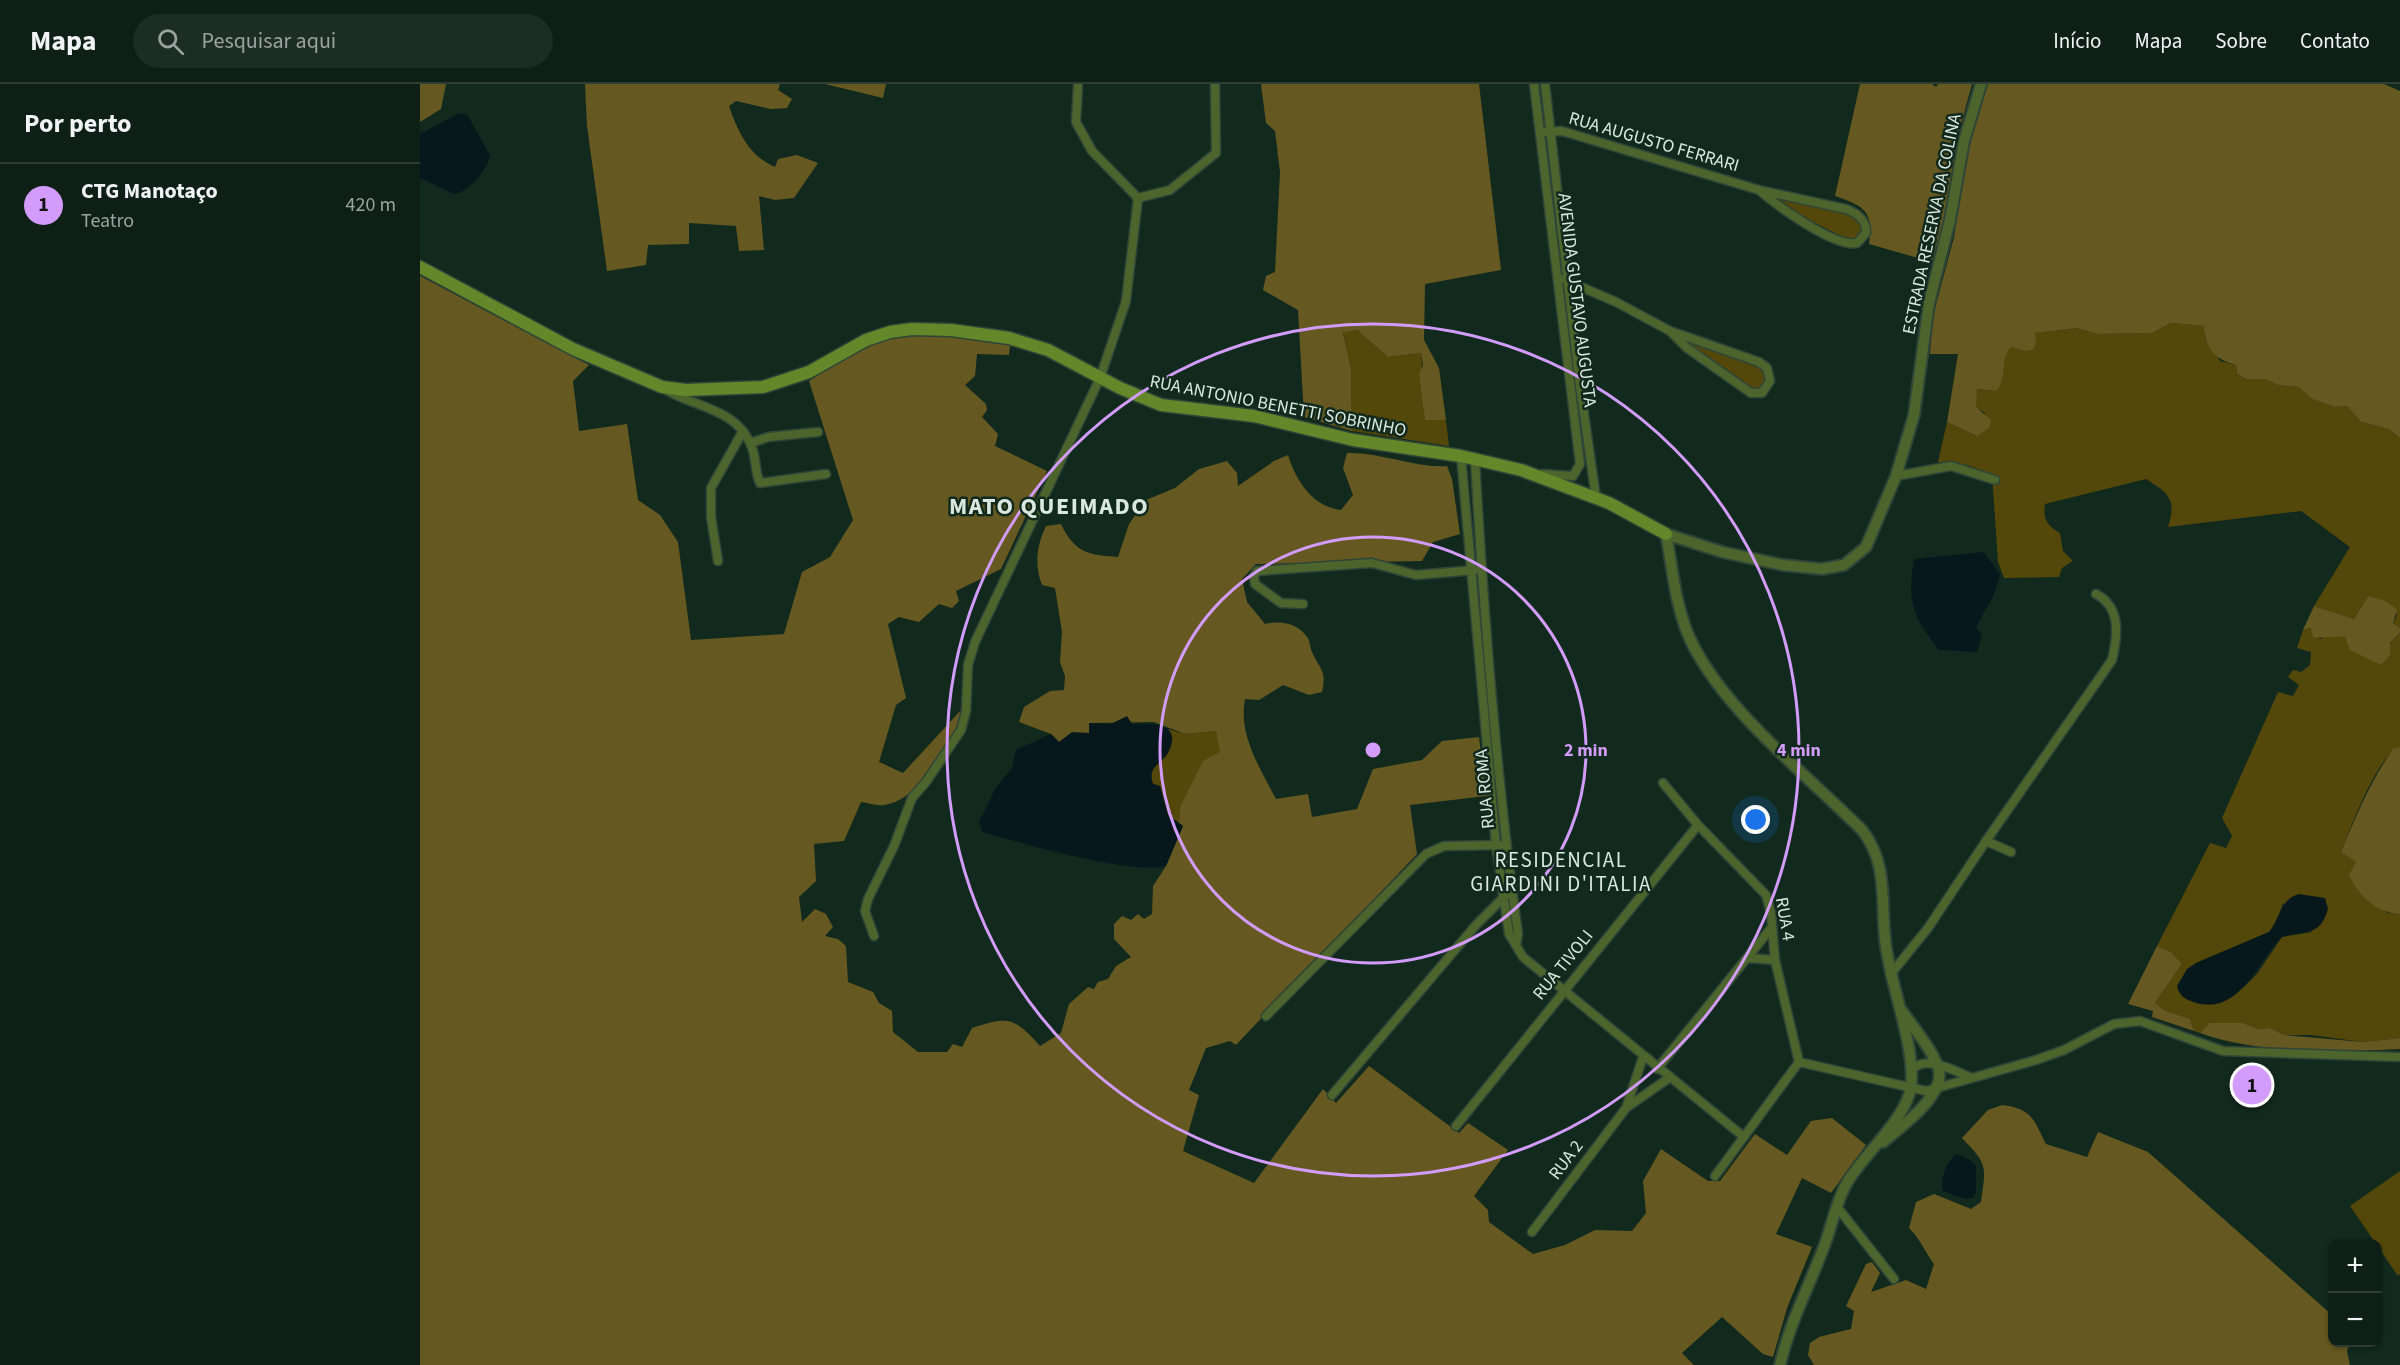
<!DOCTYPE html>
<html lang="pt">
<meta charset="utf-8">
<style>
body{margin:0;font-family:"Source Sans 3",sans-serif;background:#1c2d23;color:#f1f3f6}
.controls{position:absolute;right:18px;bottom:18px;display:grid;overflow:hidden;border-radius:12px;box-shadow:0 2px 4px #0004}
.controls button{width:54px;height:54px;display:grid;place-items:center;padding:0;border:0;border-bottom:2px solid #2e3e35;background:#0e2016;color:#f1f3f6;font:30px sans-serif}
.you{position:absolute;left:1336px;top:736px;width:21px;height:21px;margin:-15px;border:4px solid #fff;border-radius:50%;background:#1a73e8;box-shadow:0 0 0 9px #1a73e833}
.badge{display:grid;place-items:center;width:39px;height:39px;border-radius:50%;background:#d39cfc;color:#111;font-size:20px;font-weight:700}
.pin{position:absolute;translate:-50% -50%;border:3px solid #fff;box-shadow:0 2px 6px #0006}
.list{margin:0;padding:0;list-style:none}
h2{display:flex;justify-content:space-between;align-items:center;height:78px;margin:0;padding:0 24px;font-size:26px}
h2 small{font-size:20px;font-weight:400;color:#9ba3a1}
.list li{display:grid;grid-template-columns:39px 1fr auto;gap:18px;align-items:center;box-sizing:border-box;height:84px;padding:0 24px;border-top:2px solid #2e3e35}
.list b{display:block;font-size:22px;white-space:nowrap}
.list p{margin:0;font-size:20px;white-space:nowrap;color:#9ba3a1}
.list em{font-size:20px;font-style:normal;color:#9ba3a1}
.icon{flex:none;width:33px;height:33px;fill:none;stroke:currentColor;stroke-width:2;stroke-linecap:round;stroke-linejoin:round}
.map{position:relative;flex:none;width:1980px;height:1281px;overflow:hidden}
header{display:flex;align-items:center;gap:36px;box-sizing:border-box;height:84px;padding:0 30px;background:#0e2016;border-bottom:2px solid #2e3e35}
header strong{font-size:28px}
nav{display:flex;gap:33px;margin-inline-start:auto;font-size:21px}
.search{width:420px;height:54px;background:#1c2d23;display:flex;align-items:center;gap:15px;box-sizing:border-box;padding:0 21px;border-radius:33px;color:#9ba3a1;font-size:22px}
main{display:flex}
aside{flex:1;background:#0e2016}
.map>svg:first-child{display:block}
.green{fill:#53470a;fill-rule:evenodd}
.forest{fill:#655921}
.water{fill:#07181d}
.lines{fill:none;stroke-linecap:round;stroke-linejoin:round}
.minor-casing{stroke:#2e4538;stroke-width:11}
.tertiary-casing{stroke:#2e4538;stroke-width:14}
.secondary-casing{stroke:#2e4538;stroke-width:15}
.minor{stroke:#4d642d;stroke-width:8}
.tertiary{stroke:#4d642d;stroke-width:10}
.secondary{stroke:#638729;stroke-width:12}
.ring{fill:none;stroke:#d39cfc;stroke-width:3}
.labels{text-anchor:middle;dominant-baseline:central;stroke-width:5;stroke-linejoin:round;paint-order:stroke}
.street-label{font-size:18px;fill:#dae8df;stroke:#122a1d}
.quarter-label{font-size:21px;letter-spacing:1.5px;fill:#dae8df;stroke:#122a1d}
.district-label{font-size:24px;font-weight:bold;letter-spacing:1.5px;fill:#dae8df;stroke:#122a1d}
.centre{fill:#d39cfc;stroke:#122a1d;stroke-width:3}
.ring-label{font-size:18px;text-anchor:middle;font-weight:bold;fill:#d39cfc;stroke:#122a1d;stroke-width:5;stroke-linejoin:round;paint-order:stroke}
</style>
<header>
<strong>Mapa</strong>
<div class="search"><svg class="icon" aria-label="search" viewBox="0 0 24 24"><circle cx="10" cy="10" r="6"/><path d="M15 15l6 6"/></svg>Pesquisar aqui</div>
<nav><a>Início</a><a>Mapa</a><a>Sobre</a><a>Contato</a></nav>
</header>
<main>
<aside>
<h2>Por perto<small></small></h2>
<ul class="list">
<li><span class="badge">1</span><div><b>CTG Manotaço</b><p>Teatro</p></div><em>420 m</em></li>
</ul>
</aside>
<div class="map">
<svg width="1980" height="1281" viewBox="0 0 1980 1281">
<rect width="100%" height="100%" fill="#122a1d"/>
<g class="green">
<polygon points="1350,111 1432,130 1443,145 1438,154 1429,156 1369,126"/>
<path d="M1751,239l34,3v11l15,24 16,4 1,9 9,5h18l14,6 20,2 14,12 23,8 12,-1 14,16 28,7 11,9v190l-7,-5 4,-8 -29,-19 -14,23 -40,-13 36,-59 -49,-36 -133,16c9,-27 1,-34 -22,-48l-101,25c-2,15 1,21 15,29l3,18 10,10 -11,7 -3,9 -55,1 -6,-16 -6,-87 -25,-10 -29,-3 9,-40 30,14 8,-23 -10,-6 2,-18 18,2 9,-37 7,-7 13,4 10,-18 43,-5 20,6 55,-1z"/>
<polygon points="937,246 968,273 1001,269 1005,336 1026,336 1029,362 932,347 931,284 923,247"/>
<path d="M1264,256l64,20 17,10c2,11 -2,19 -13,21z"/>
<path d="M1891,544l9,11c21,-11 50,8 70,16v-11l10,-11v114c-22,6 -50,83 -59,105l16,10 11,39 20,12 12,1v124l-37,4 -52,-7h-27l-14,-7 -12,1 -15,-6h-34l-9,10 -6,-2 -4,-12 -26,-9 -9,-7 27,-39 -11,-12 -14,-6 53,-103 16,5 6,-12 -10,-18 56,-126 15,4 6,-11 -11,-8 5,-7 8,2 9,-7 1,-13 -14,-4 6,-18zM1863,819l29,29 -30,5 -25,37 -14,14 -47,-25 73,-31 7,-8z"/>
<path d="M748,645l17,5 31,-3 5,21 -41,55 -1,16 -11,-8 -8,-29 -7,-2c-8,-24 24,-25 15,-55z"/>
<polygon points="1980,1087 1980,1190 1978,1192 1930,1122"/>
</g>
<g class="forest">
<polygon points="0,0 26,0 21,25 0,38"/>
<path d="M165,0h195l-2,6 14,9 -5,9 -16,1 -35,-8 -7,5c9,26 20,50 46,61l3,-8 19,-4 21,8 -24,35 -19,2 -16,-4 5,54 -25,1 -3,-25 -47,-3v21l-41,1 -2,20 -39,6 -20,-145z"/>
<polygon points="405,0 466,0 463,14"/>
<polygon points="841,0 1059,0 1081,186 1005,200 1004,256 1019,284 1026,336 1005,336 999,289 1003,282 1001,269 968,273 937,246 923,248 931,284 932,347 884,333 878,226 843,206 846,192 855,188 860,88 855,47 846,39"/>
<path d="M1440,0h72l4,3 2,-3h34l-16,59 -11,72 -13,47 -63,-18c5,-33 -5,-38 -34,-48z"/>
<path d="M1567,0h397l16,7v347l-11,-9 -28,-7 -14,-16 -12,1 -23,-8 -14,-12 -20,-2 -14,-6h-18l-9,-5 -1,-9c-22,-6 -30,-16 -32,-39l-33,-3 -19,10 -55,1 -20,-6 -42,5 1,11 -4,6 -8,1 -13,-4c-12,13 -3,33 -15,44l-19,-2 -1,18 15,13 -2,8 -12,8 -30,-14 11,-68h-28l3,-38 21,-79 15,-93z"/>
<path d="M0,192l169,89 -16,16 6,50 48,-7 11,76 22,15 18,27 13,98 93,-6 18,-62 28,-15 23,-37 -44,-139c19,-12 39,-27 60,-36 45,-19 95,-7 141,0l-1,10 -32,-1 -2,22 -10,9 21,19 1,6 -5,7 16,17 -3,12 52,25 -46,98 -45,22 3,10 -7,7 -13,-4 -20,18 -20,-5 -11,7 18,74 -10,7 -17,57 24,11 59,-64v12c-17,26 -43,80 -78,84 -7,1 -16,-2 -23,-3l-17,39 -30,3 2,37 -17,16 3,25 13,-13 11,5 7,13 -8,9 13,3 8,7 2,36 25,10 6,11 13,8 1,21 25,20h29l6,-8 9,3 10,-19c37,-12 42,-11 68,18l21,-13 8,-29 19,-17 6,2 4,-7 10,-3 8,-13 15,-9 -17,-18v-15l8,-8 9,4 7,-6 6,5 8,-5 1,-28 13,-20 17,-40 -4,-3 1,-16 23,-46 17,-9 -4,-21 -31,3 -31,-12 -64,1v10l-31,9 -8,-8 -32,-12 5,-15 26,-16 14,-1 1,-14 -5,-14 2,-30 -7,-44 -13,-3c-8,-20 -5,-40 4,-59l15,-2c14,29 27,31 57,33l11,-33 17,-24 29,-12 24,-19 28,-8 10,12 1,13 36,-25 14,-6c8,26 25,52 53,55l12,-15 -10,-27 4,-15c34,-1 67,15 100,13l5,13 8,55 -27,8 -11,19 -166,3 -14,15 5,23 18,22c16,-4 33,-1 43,14 2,4 2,10 4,14 8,18 15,18 10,40l-13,3 -26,-10 -24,15 -14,-1c-7,36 15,69 31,100l32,-5 4,23 45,-8 16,-40 49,-9 20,-19 37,-4 7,59 -76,9 7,49 -181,191 -6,-4 -24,7 -17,42 10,5 -16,56 71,32 69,-94 13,14 33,-37 90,67 9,-10 40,27 -34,46 14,14 1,12 44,32 32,-9 30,-15 37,1 14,-18 -3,-32 18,-32 47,32h12l35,-47 32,21 24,-34 21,-3 34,27 -35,48 -29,-15 -26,56 36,13 -25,61 -14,49 -10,-3 -41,-37 -40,36 12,12h-1274z"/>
<path d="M1948,512l15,4 14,9 -4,14 7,5v5l-10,10v12l-9,10 -31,-15 -5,-13c-12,-2 -21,2 -32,0l-2,-9 -8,2 11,-24 40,13z"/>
<path d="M1980,663v167c-24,-1 -41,-18 -51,-39l7,-13 -15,-10c15,-36 30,-72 52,-103z"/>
<polygon points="1737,862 1751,868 1762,880 1735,919 1744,926 1770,935 1774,947 1732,933 1733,927 1708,920"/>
<path d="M1789,939h34l15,6 12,-1 14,7 79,7 37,-4v11c-61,3 -143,5 -200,-16z"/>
<path d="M1582,1021c30,4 31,13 44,39l41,13 11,-25 50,20 184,163v27l18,1 -3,8 3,14h-536l-6,-10 2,-12 9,-6 32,-8 3,-18 -8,-5 20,-42 6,-2 8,11 -9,19 35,-12 20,9 8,-25c-9,-12 -13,-24 -25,-36l7,-26 18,-8 37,15 10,-7c5,-37 7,-37 -19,-64l26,-28z"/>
</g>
<g class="water">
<path d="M39,29l8,1 23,42c-3,14 -22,37 -36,38l-34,-16v-44z"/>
<path d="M1564,468l16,22c-4,23 -15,34 -24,54l6,7 -5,17 -38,-2c-27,-35 -32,-48 -25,-91z"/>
<path d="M707,632l5,8c19,-1 52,-2 36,29 -7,12 -22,14 -15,31l7,2 8,29 15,11 -17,40c-37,9 -144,-23 -184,-34l-3,-10 16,-33 17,-21 4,-18 35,-16 8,8 13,-10 17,1v-10l22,1z"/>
<path d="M1879,810l26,4 3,11c-8,28 -22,21 -46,28 -24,23 -41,78 -86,66 -11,-4 -16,-6 -19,-17l10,-17 9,-6 73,-31c12,-15 11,-33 30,-38z"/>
<path d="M1537,1070l13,6 6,6v27l-3,5 -8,1 -22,-8c-3,-13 3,-29 14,-37z"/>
</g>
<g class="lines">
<defs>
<g id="minor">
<polyline points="658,0 656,38 672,67 718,114 750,106 796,69 795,0"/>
<polyline points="1114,0 1160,380 1153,392 1122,390"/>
<polyline points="1125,0 1159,295 1176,414"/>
<path d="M1120,48l22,-1 197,59 87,19c11,4 21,12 20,24l-9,10c-22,5 -81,-38 -98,-53"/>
<polyline points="1143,195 1196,218 1250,247 1339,278 1347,284 1350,297 1342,309 1331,309 1267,264 1250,247"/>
<path d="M246,306c29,17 69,19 84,53 7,12 4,28 10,40l66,-9"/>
<polyline points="331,359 348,353 398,348"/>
<polyline points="1041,372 1076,761 1089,850 1103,873 1324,1053"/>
<path d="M1055,376c9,158 21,317 43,474l-2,11"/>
<polyline points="1476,392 1531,382 1575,396"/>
<polyline points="298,477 291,433 291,404 323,347"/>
<polyline points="883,520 861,519 835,500 834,492 837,487 952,479 996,491 1055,486"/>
<polyline points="1243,699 1278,741 1346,811 1351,829 1355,876 1379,978"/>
<path d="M1566,757l126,-181c6,-25 9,-53 -16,-66"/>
<polyline points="454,852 445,827 448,815 474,762 492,714 506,698 541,646 546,627 548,581 555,558 680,294 706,217 718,114"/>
<polyline points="1328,874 1355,876"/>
<polyline points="1470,891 1508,844 1566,757 1591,768"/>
<polyline points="846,932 1006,770 1024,762 1080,761"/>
<polyline points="1379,978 1506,1007 1616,976 1644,966 1694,940 1720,937 1803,967 1980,973"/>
<polyline points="1237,985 1352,843"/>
<path d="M1492,986c14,-16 42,1 58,7"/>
<polyline points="912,1011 1056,841 1086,811"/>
<polyline points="1206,1024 1223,973"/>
<polyline points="1036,1042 1278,741"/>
<polyline points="1295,1092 1379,978"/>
<polyline points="1417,1123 1474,1195"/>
<polyline points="1112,1148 1206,1024 1249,994"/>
</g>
<g id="tertiary">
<path d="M1463,1058c17,-14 61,-46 56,-71 -3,-17 -27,-45 -37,-60"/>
<path d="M1360,1281c10,-44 31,-82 46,-124 7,-20 11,-42 22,-60 17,-28 58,-62 63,-94 5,-40 -22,-105 -26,-148 -4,-39 3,-76 -23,-109 -56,-56 -145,-125 -175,-198 -12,-31 -15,-66 -21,-98l56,18 61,13 39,4 22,-4 22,-18 30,-71 18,-61 15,-112 21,-83 14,-79 17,-57"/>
</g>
<polyline id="secondary" points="0,183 153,265 242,303 266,306 343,303 389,288 446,256 470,248 492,245 531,246 589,254 628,266 700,304 741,321 834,332 933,356 1041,372 1101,386 1189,419 1246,450"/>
</defs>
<use href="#minor" class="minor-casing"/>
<use href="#tertiary" class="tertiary-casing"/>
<use href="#secondary" class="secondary-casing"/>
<use href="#minor" class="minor"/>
<use href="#tertiary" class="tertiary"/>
<use href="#secondary" class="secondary"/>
</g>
<g class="ring">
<circle cx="953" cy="666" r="213"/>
<circle cx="953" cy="666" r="426"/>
</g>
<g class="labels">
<g class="street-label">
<text transform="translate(1234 58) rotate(16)">RUA AUGUSTO FERRARI</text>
<text transform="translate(1512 140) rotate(-78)">ESTRADA RESERVA DA COLINA</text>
<text transform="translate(1157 216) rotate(83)">AVENIDA GUSTAVO AUGUSTA</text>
<text transform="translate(858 322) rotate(11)">RUA ANTONIO BENETTI SOBRINHO</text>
<text transform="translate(1065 705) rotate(-95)">RUA ROMA</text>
<text transform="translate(1365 835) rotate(80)">RUA 4</text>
<text transform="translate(1143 881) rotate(-51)">RUA TIVOLI</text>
<text transform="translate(1146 1076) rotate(-53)">RUA 2</text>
</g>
<g class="quarter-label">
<text x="1141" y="776">RESIDENCIAL<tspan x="1141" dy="24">GIARDINI D'ITALIA</tspan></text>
</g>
<g class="district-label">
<text x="629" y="422">MATO QUEIMADO</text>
</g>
</g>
<circle cx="953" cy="666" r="9" class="centre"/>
<g class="ring-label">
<text x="1166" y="672">2 min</text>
<text x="1379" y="672">4 min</text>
</g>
</svg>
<div class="controls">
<button>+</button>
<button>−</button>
</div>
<div class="you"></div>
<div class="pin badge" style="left:1832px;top:1001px">1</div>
</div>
</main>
